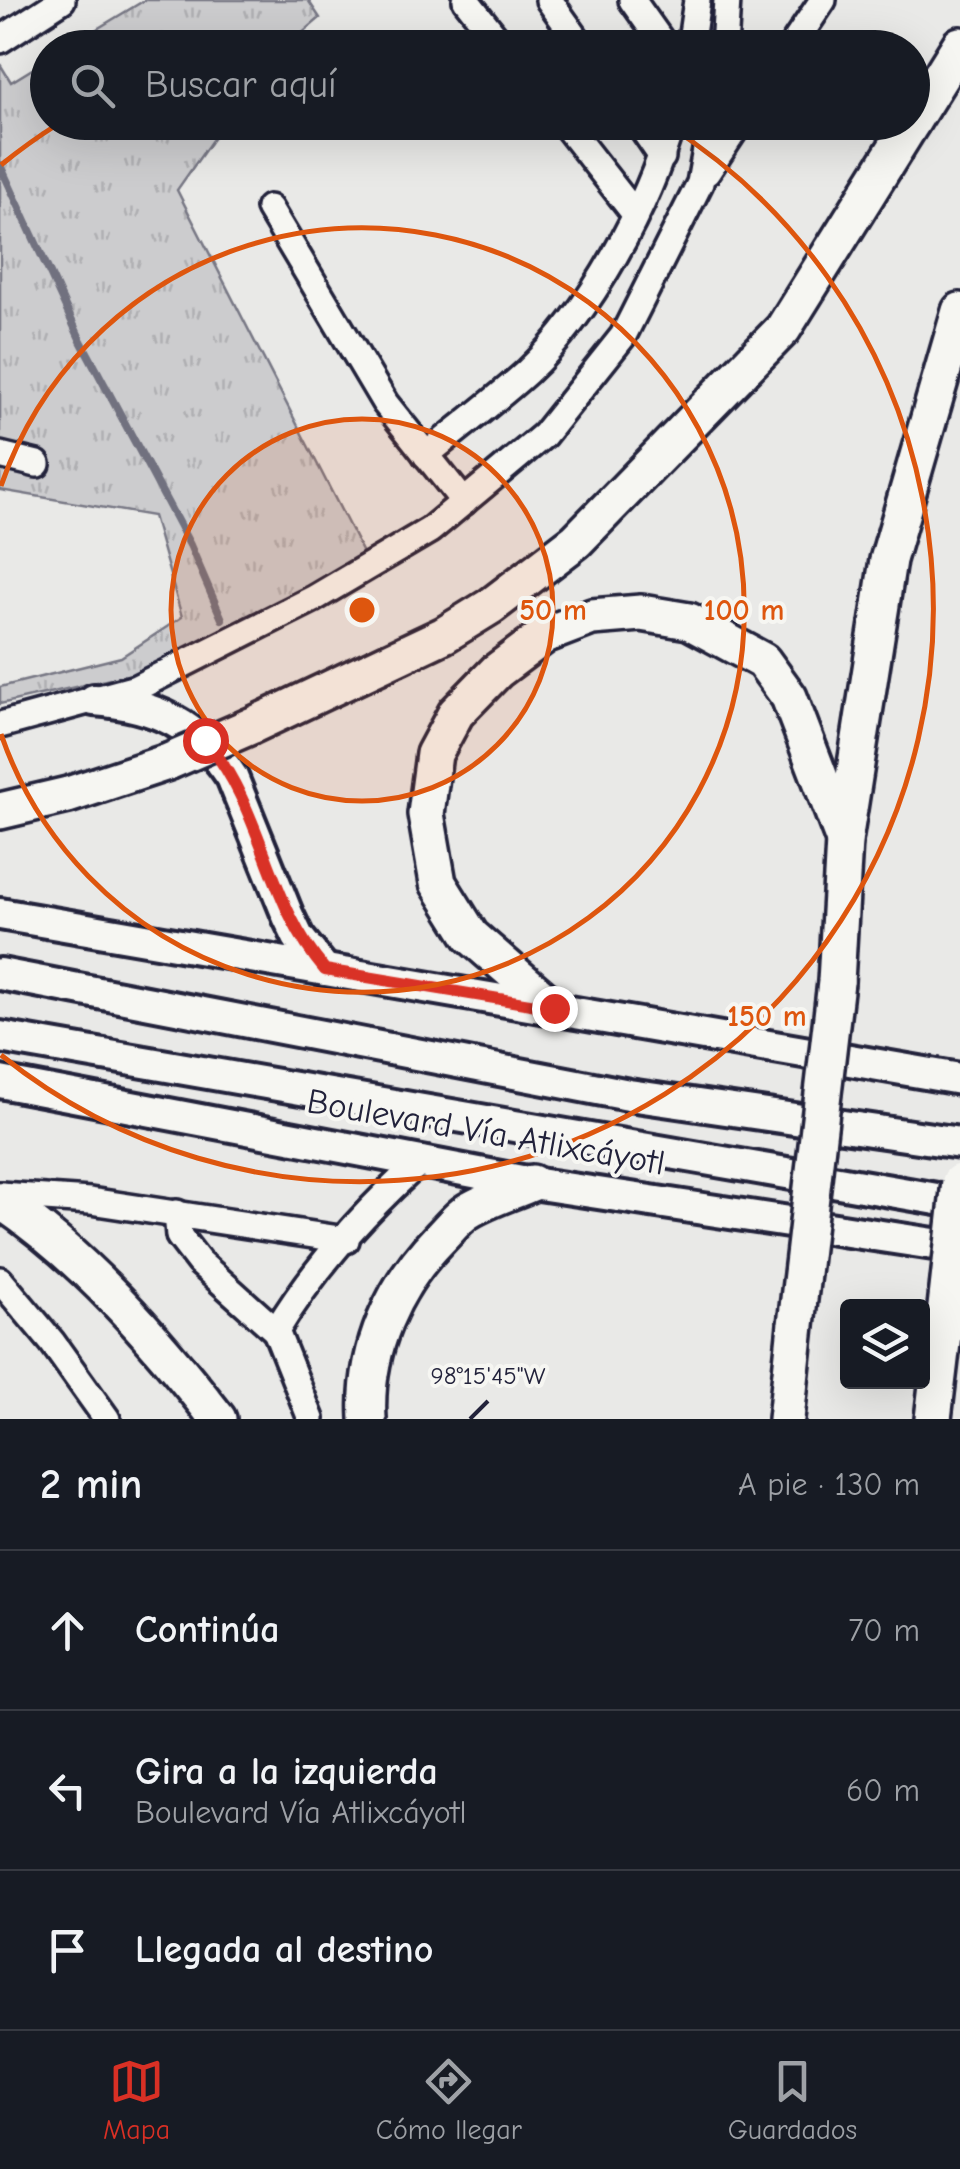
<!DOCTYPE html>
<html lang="es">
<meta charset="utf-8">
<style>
body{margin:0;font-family:"Comic Neue",sans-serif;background:#20242c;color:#f1f3f6}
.controls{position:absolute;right:30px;bottom:30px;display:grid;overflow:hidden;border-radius:10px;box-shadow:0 10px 40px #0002}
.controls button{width:90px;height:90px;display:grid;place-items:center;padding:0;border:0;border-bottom:2px solid #363941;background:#171b24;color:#f1f3f6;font:50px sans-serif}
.stop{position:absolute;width:30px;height:30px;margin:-22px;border:8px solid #d93025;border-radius:50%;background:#fff}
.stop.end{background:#d93025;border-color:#fff;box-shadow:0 2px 10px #0008}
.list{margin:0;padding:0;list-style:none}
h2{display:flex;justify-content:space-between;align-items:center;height:130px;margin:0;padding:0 40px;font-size:42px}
h2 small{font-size:32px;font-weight:400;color:#9ea1a6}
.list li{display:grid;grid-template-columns:65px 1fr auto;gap:30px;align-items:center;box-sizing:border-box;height:160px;padding:0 40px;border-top:2px solid #363941}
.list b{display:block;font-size:38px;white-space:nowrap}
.list p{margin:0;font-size:32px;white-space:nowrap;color:#9ea1a6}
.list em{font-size:32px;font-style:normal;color:#9ea1a6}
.icon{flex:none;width:55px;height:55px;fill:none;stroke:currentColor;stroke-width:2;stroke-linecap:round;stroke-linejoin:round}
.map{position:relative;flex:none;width:960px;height:1419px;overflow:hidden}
.search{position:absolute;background:#171b24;box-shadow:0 10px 40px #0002;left:30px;right:30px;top:30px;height:110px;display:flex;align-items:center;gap:25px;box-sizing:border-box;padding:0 35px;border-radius:55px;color:#9ea1a6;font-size:38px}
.sheet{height:610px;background:#171b24}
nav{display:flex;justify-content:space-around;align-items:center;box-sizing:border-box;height:140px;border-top:2px solid #363941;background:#171b24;font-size:28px;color:#9ea1a6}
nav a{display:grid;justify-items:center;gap:5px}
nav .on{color:#d93025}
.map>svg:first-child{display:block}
.grass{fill:url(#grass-tufts);stroke:#777784;stroke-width:2.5}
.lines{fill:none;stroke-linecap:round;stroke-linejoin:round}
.stream{stroke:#71717f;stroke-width:8}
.minor-casing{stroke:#22223b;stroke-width:32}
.major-casing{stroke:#22223b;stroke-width:38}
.highway-casing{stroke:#22223b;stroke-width:42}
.minor{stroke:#f6f6f2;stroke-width:25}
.major{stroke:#f6f6f2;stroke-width:30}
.highway{stroke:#f6f6f2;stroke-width:35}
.highway-bridge-casing{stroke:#22223b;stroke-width:42;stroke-linecap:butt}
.highway-bridge{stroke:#f6f6f2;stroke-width:35}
.route{stroke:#d93025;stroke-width:12}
.ticks{fill:none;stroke:#22223b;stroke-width:4}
.ring{fill:none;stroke:#de560e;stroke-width:5}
.labels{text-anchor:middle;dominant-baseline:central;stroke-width:8;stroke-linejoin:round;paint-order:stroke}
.street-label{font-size:35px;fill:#22223b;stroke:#f6f6f2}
.ticks-label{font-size:25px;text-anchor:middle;fill:#22223b;stroke:#f6f6f2;stroke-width:8;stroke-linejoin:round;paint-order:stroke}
.centre{fill:#de560e;stroke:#f6f6f2;stroke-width:5}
.ring-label{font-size:30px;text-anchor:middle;font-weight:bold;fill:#de560e;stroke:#f6f6f2;stroke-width:8;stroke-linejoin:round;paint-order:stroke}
</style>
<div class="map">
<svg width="960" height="1419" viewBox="0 0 960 1419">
<defs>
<pattern id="grass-tufts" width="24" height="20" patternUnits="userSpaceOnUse" patternTransform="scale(2.5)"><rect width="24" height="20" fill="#ccccce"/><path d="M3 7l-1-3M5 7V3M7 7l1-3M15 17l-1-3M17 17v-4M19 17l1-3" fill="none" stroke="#afafb2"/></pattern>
</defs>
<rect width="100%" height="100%" fill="#e9e9e7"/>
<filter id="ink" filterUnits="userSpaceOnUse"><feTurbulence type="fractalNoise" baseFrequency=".01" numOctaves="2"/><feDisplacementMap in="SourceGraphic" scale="20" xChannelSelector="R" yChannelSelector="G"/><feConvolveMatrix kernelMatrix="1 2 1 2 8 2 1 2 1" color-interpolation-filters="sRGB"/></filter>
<g filter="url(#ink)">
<g class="grass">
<polygon points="145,0 308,0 320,18 286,47 67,47"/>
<polygon points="47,60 48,122 224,123 177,190 365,557 310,589 137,673 0,704 0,687 121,657 182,617 153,516 0,490 0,64 11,82"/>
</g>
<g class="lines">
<polyline class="stream" points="0,165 81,341 190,545 222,619"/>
<defs>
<g id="minor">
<polyline points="466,0 504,48"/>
<polyline points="549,0 583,48"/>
<polyline points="632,0 666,48"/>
<polyline points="0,40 62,0"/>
<polyline points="690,48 697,0"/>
<polyline points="724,48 727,0"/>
<polyline points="791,48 823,0"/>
<polyline points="563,122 635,214"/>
<polyline points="638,122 662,157"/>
<polyline points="707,172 740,122"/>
<polyline points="269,208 385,403 464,502"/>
<polyline points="0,455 37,464"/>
<path d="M426,455c34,-28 69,-54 101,-83 64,-60 121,-166 145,-250"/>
<polyline points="0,725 136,688 313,599 430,530 544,435 623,336 700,183 711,122"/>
<polyline points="0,1195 90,1201 346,1240"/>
<polyline points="177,1213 179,1236 199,1262 276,1331"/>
<polyline points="0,1280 52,1342 107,1419"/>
<path d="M311,1419l-35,-88c38,-63 91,-122 146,-171"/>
</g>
<g id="major">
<path d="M94,700c62,5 103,24 138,77l56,139 10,21 27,33"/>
<polyline points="0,914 960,1079"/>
<polyline points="0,974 629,1095 960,1143"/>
<polyline points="0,1037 960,1203"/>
<polyline points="0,1082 532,1183 960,1248"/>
</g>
<g id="highway">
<polyline points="912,122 960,45"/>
<polyline points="251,726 444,635 491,606 576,541 783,329 912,122"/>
<polyline points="0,811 68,795 168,762"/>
<polyline points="836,982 844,841 888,560 960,311"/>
<polyline points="554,1008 471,936 438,883 426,814 434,754 456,713 497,671 545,635 592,617 641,613 689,621 763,661 789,697 844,841"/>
<path d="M0,1200c85,58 155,138 218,219"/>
<path d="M368,1419c-4,-69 25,-133 72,-181 9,-9 18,-21 28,-27 20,-12 43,-19 64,-28"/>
<polyline points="786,1419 796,1325"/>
<polyline points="933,1419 943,1334"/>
</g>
</defs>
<use href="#minor" class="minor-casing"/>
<use href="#major" class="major-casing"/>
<use href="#highway" class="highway-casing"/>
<use href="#minor" class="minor"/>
<use href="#major" class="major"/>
<use href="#highway" class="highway"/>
<defs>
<g id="highway-bridge">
<polyline points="168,762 251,726"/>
<polyline points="796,1325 836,982"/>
<polyline points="943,1334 960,1182"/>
</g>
</defs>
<use href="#highway-bridge" class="highway-bridge-casing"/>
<use href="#highway-bridge" class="highway-bridge"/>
</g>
</g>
<g class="lines" filter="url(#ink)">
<path class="route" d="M205,740c58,67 62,163 120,230l229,38"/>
</g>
<path class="ticks" d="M470,1419l18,-18"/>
<circle cx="362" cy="610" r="191" fill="#de560e" fill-opacity=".12"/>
<g class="ring">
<circle cx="362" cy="610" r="191"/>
<path d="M1 486A382 382 0 1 1 1 734"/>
<path d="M1 165A573 573 0 0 1 58 124M258 47A573 573 0 0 1 466 47M666 124A573 573 0 1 1 1 1055"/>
</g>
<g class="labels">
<g class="street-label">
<text transform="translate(486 1132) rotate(10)">Boulevard Vía Atlixcáyotl</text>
</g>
</g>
<g class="ticks-label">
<text x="488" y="1384">98°15'45"W</text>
</g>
<circle cx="362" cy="610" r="15" class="centre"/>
<g class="ring-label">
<text x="553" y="620">50 m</text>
<text x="744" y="620">100 m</text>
<text x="767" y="1026">150 m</text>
</g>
</svg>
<div class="controls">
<button><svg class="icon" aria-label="layers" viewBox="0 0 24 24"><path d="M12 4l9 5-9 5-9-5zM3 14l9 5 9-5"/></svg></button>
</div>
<div class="stop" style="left:205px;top:740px"></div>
<div class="stop end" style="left:554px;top:1008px"></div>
<div class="search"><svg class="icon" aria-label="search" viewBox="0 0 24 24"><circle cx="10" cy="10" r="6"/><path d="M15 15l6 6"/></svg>Buscar aquí</div>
</div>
<section class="sheet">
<h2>2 min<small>A pie · 130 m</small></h2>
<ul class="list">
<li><svg class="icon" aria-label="ahead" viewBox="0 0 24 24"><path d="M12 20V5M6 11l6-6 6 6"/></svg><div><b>Continúa</b></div><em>70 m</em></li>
<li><svg class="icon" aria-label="left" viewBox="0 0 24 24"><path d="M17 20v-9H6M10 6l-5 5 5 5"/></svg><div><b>Gira a la izquierda</b><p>Boulevard Vía Atlixcáyotl</p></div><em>60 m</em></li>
<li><svg class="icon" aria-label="arrive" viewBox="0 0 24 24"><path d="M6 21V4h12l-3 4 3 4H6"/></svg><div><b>Llegada al destino</b></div></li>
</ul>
</section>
<nav>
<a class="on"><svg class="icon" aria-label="map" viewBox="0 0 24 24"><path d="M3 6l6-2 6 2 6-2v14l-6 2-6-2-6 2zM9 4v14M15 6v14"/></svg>Mapa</a>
<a><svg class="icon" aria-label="directions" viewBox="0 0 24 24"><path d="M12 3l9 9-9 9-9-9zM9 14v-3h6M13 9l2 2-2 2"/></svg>Cómo llegar</a>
<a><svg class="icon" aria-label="saved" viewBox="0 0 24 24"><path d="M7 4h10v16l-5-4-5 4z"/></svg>Guardados</a>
</nav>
